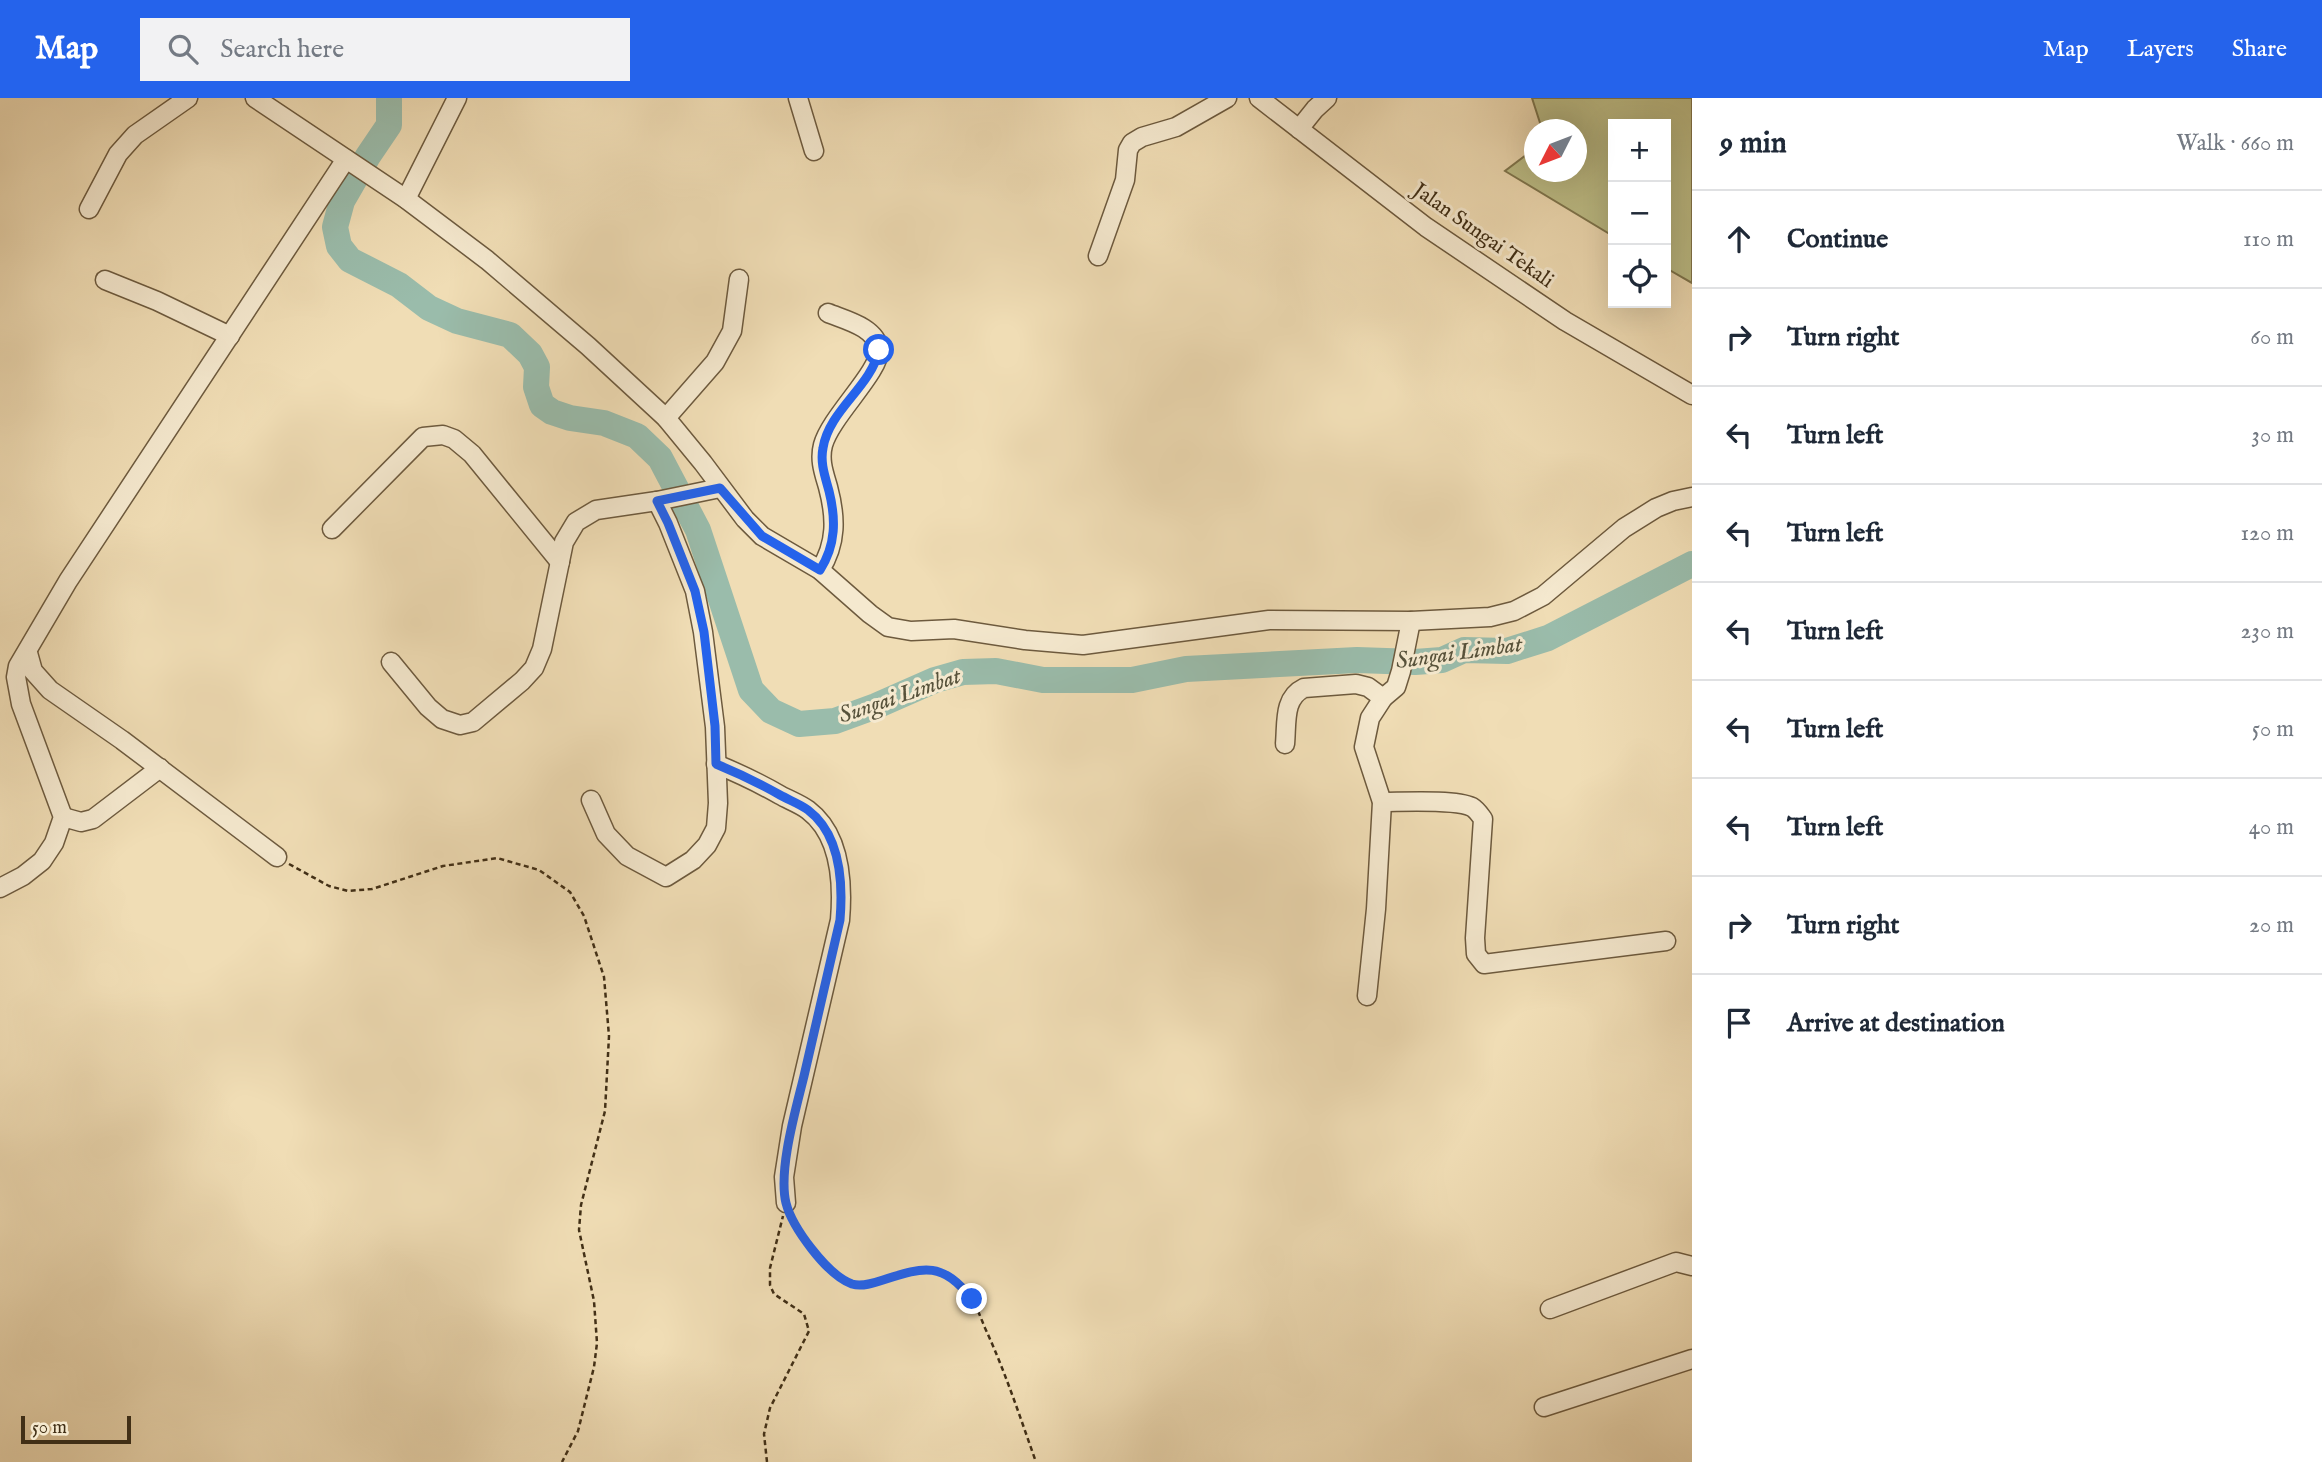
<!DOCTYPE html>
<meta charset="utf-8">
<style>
body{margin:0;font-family:"IM FELL English",serif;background:#f2f2f3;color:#1f2937}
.controls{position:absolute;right:21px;top:21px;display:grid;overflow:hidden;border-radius:0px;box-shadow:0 7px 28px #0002}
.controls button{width:63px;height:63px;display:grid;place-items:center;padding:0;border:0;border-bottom:2px solid #e0e1e3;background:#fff;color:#1f2937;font:35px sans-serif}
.compass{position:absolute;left:1524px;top:21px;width:63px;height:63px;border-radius:50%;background:#fff;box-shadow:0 7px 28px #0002;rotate:228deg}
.scale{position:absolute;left:21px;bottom:18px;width:110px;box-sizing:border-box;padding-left:7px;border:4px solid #412f16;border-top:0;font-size:19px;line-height:24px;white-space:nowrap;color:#412f16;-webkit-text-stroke:5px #f5e9cf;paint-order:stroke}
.stop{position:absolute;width:21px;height:21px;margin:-16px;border:5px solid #2563eb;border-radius:50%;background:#fff}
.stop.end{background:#2563eb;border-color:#fff;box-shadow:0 2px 7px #0008}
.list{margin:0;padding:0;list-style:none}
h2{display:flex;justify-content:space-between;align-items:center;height:91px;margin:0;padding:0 28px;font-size:30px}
h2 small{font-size:23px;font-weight:400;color:#747a83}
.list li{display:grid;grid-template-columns:46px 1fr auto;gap:21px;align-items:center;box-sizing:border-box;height:98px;padding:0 28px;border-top:2px solid #e0e1e3}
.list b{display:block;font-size:26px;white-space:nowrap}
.list em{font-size:23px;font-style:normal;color:#747a83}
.icon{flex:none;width:38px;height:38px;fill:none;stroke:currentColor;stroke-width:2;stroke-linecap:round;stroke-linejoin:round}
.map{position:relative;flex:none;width:1692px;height:1364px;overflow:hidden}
header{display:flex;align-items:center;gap:42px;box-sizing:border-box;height:98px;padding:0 35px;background:#2563eb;color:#fff}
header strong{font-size:33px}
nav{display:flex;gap:38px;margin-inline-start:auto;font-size:24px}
.search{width:490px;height:63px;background:#f2f2f3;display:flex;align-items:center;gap:18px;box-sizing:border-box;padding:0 24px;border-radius:0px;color:#747a83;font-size:26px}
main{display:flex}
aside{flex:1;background:#fff}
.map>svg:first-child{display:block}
.green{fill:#bec08a;stroke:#807850;stroke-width:2}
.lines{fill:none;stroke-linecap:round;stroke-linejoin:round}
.river{stroke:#9abcab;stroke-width:26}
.minor-casing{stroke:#6d5a3e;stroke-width:21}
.path{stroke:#412f16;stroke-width:2.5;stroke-dasharray:5 3.5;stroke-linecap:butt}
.minor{stroke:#f5e9cf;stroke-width:18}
.route{stroke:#2563eb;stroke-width:9}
.labels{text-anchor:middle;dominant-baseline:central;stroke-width:6;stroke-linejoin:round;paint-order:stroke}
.street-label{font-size:21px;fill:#412f16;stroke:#f5e9cf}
.water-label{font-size:23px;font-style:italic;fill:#57523b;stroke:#f5e9cf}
</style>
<header>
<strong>Map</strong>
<div class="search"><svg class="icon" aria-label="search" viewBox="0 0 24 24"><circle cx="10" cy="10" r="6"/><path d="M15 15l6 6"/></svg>Search here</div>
<nav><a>Map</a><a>Layers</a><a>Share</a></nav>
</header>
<main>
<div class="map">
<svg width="1692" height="1364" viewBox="0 0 1692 1364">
<rect width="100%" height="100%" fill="#f0ddb5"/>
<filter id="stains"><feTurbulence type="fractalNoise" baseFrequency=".00286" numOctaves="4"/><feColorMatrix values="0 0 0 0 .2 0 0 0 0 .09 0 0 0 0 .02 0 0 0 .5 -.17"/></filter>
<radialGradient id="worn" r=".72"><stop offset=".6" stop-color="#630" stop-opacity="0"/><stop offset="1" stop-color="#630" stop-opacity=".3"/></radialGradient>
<polygon class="green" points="1532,0 1692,0 1692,185 1666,170 1666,26 1613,26 1613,138 1505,73 1534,51 1534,74 1576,74 1576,32 1542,31"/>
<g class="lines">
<polyline class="river" points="389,0 389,27 368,58 342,103 335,129 339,148 350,162 399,187 429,210 457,223 510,237 530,256 537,269 536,289 542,307 552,314 570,320 604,325 637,338 660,360 698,432 751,592 771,613 799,626 835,623 876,608 935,582 963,574 996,573 1043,582 1132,582 1186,571 1357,562 1415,564 1442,562 1464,552 1507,553 1548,540 1692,466"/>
<defs>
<g id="minor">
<polyline points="255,0 406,101 487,162 588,248 666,320 703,365 745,421 762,438 820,472 870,516 888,529 911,533 954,531 1025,542 1083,547 1269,522 1411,523 1490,519 1514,513 1543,498 1624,430 1656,410 1673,403 1692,399"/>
<polyline points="798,0 814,53"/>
<polyline points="1259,0 1426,129 1565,223 1692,297"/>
<polyline points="1299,31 1315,11 1327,0"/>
<polyline points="406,101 457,0"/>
<polyline points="89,111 118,56 135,37 188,0"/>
<polyline points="1098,158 1125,82 1128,52 1132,45 1142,39 1176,29 1227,0"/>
<polyline points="105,182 157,203 230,238"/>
<polyline points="666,320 715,264 732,233 739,181"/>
<polyline points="332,431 423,339 443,337 454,341 472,356 560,464"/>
<path d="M820,472c17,-27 16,-53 8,-83 -4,-14 -9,-27 -5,-42 8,-29 58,-74 56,-96 -3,-22 -34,-29 -51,-36"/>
<polyline points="28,555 33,573 50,592 122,642 277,759"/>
<polyline points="391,564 428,609 442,621 460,627 473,624 522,583 534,570 542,551 564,444 576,424 596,412 657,403 720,390"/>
<path d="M1285,646c2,-21 -2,-46 19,-56l52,-4 12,3 15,11"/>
<path d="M716,666c22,9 43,19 64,31 9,5 20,9 28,15 33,25 35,74 32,110l-48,206 -8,51 2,26"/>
<polyline points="591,702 606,736 627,758 666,779 693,762 707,747 716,730 718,705 715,629 703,534 695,493 668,425 657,403"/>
<path d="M1382,704c21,0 73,-3 90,5 5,3 8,8 11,12l-8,119 1,16 8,10 182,-23"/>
<polyline points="63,719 81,724 93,721 160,670"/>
<polyline points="0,790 23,778 42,763 54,745 63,719 21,606 16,579 18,568 68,483 346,61"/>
<polyline points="1367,898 1376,811 1382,704 1364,649 1370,620 1383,600 1396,589 1401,573 1411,523"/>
<polyline points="1550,1211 1676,1164 1692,1168"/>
<polyline points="1544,1309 1692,1261"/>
</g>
</defs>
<use href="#minor" class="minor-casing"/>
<g class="path">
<polyline points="289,766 329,788 348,793 372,791 443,768 497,760 539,772 570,794 584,818 604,879 609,938 605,1013 581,1107 579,1132 594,1203 597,1245 594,1269 578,1333 562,1364"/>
<path d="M793,1119c11,23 34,59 59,67 30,9 57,-25 93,-9 4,2 10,4 14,7 13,12 19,29 26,46 20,43 35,89 51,134"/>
<polyline points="767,1364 764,1336 770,1310 809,1233 804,1216 774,1196 770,1187 770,1170 783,1118"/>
</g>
<use href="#minor" class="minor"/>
</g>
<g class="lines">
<path class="route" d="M879,252c-8,37 -50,60 -56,98 -3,15 2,28 6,43 7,28 7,54 -9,79l-58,-34 -42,-48 -63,13 11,22 27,68 9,41 11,94 1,38c22,9 43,19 64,31 9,5 20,9 28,15 33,25 35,74 32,110 -12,52 -24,104 -36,156 -8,33 -26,94 -18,127 6,24 41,72 66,81 10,3 22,-1 31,-4 43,-14 59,-18 89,19"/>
</g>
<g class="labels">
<g class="street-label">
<text transform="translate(1483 138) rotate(35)">Jalan Sungai Tekali</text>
</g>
<g class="water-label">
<text transform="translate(1459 555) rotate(-8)">Sungai Limbat</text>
<text transform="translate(900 598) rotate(-19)">Sungai Limbat</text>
</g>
</g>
<rect width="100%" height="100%" filter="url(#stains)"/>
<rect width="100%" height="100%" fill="url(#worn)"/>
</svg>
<div class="controls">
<button>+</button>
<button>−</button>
<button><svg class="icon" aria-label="locate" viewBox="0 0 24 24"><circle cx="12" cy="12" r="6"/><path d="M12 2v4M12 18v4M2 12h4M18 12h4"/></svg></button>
</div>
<svg class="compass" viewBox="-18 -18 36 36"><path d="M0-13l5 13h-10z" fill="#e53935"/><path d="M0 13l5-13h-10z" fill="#747a83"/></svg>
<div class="scale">50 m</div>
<div class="stop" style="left:879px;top:252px"></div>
<div class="stop end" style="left:972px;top:1201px"></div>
</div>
<aside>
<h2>9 min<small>Walk · 660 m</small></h2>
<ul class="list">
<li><svg class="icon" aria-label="ahead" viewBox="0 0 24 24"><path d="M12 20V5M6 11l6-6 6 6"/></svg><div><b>Continue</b></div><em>110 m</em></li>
<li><svg class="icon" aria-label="right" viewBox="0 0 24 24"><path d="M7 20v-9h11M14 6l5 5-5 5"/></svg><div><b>Turn right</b></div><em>60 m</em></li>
<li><svg class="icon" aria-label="left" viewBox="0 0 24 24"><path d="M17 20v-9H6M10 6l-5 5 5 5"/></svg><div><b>Turn left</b></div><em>30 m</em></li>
<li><svg class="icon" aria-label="left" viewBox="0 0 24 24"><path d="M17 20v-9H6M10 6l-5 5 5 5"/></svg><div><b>Turn left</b></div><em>120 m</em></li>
<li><svg class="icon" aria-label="left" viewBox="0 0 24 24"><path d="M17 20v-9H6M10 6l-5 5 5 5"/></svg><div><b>Turn left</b></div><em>230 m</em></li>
<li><svg class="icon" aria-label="left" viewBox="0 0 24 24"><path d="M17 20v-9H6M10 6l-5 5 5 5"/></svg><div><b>Turn left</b></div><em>50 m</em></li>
<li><svg class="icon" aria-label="left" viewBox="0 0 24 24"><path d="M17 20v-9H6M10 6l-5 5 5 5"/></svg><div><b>Turn left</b></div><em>40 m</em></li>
<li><svg class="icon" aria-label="right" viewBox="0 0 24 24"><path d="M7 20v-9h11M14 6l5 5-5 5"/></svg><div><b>Turn right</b></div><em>20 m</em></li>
<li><svg class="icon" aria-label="arrive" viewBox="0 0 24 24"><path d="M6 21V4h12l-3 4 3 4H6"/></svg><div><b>Arrive at destination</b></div></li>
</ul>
</aside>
</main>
